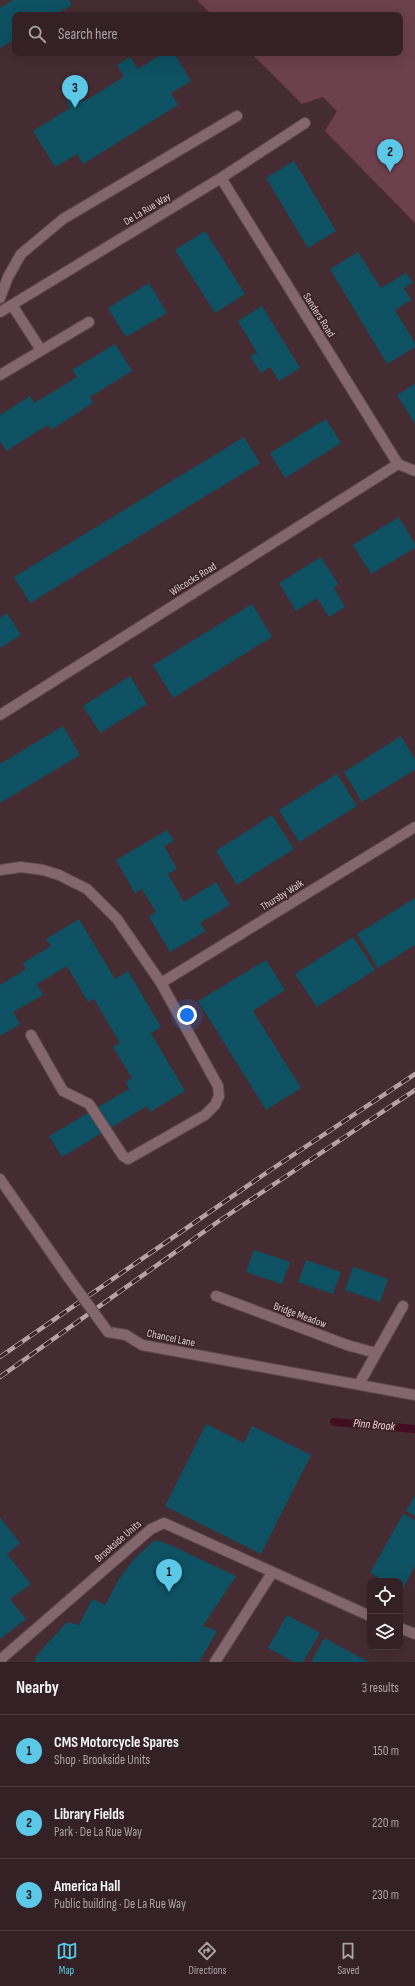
<!DOCTYPE html>
<meta charset="utf-8">
<style>
body{margin:0;font-family:"Sofia Sans Condensed",sans-serif;background:#3f2e32;color:#f1f3f6}
.controls{position:absolute;right:12px;bottom:12px;display:grid;overflow:hidden;border-radius:8px;box-shadow:0 4px 16px #0002}
.controls button{width:36px;height:36px;display:grid;place-items:center;padding:0;border:0;border-bottom:1px solid #4e3e43;background:#342126;color:#f1f3f6;font:20px sans-serif}
.you{position:absolute;left:187px;top:1015px;width:14px;height:14px;margin:-10px;border:3px solid #fff;border-radius:50%;background:#1a73e8;box-shadow:0 0 0 6px #1a73e833}
.badge{display:grid;place-items:center;width:26px;height:26px;border-radius:50%;background:#5bc8e7;color:#111;font-size:13px;font-weight:700}
.pin{position:absolute;translate:-50% -33px;filter:drop-shadow(0 1px 2px #0008)}
.pin::after{content:'';position:absolute;top:21px;width:14px;height:12px;background:inherit;clip-path:polygon(0 0,100% 0,50% 100%)}
.list{margin:0;padding:0;list-style:none}
h2{display:flex;justify-content:space-between;align-items:center;height:52px;margin:0;padding:0 16px;font-size:17px}
h2 small{font-size:13px;font-weight:400;color:#a9a3a7}
.list li{display:grid;grid-template-columns:26px 1fr auto;gap:12px;align-items:center;box-sizing:border-box;height:72px;padding:0 16px;border-top:1px solid #4e3e43}
.list b{display:block;font-size:15px;white-space:nowrap}
.list p{margin:0;font-size:13px;white-space:nowrap;color:#a9a3a7}
.list em{font-size:13px;font-style:normal;color:#a9a3a7}
.icon{flex:none;width:22px;height:22px;fill:none;stroke:currentColor;stroke-width:2;stroke-linecap:round;stroke-linejoin:round}
.map{position:relative;flex:none;width:415px;height:1662px;overflow:hidden}
.search{position:absolute;background:#342126;box-shadow:0 4px 16px #0002;left:12px;right:12px;top:12px;height:44px;display:flex;align-items:center;gap:10px;box-sizing:border-box;padding:0 14px;border-radius:8px;color:#a9a3a7;font-size:15px}
.sheet{height:268px;background:#342126}
nav{display:flex;justify-content:space-around;align-items:center;box-sizing:border-box;height:56px;border-top:1px solid #4e3e43;background:#342126;font-size:11px;color:#a9a3a7}
nav a{display:grid;justify-items:center;gap:2px}
nav .on{color:#5bc8e7}
.map>svg:first-child{display:block}
.green{fill:#6c404d}
.lines{fill:none;stroke-linecap:round;stroke-linejoin:round}
.stream{stroke:#430d22;stroke-width:8}
.building{fill:#0d5162}
.minor-casing{stroke:#5d484e;stroke-width:12}
.minor{stroke:#83666e;stroke-width:10}
.rail-casing{stroke:#b5a1a6;stroke-width:4.5}
.rail{stroke:#3a2229;stroke-width:3;stroke-dasharray:9;stroke-linecap:butt}
.minor-bridge-casing{stroke:#5d484e;stroke-width:12;stroke-linecap:butt}
.minor-bridge{stroke:#83666e;stroke-width:10}
.labels{text-anchor:middle;dominant-baseline:central;stroke-width:3.5;stroke-linejoin:round;paint-order:stroke}
.street-label{font-size:11px;fill:#dfced2;stroke:#3a2229}
.water-label{font-size:12px;font-style:italic;fill:#f5cdd7;stroke:#3a2229}
</style>
<div class="map">
<svg width="415" height="1662" viewBox="0 0 415 1662">
<rect width="100%" height="100%" fill="#452c33"/>
<polygon class="green" points="197,0 415,0 415,223 325,131 337,111 323,97 302,104 251,53 400,53 400,15 212,15"/>
<g class="lines">
<polyline class="stream" points="334,1422 415,1429"/>
</g>
<g class="building">
<polygon points="13,0 69,0 72,5 54,15 15,15 15,39 0,48 0,8"/>
<polygon points="164,53 174,53 191,81 171,93 178,105 83,164 77,154 55,167 33,131 70,108 66,100 77,93 83,102 124,77 117,65 130,57 138,69"/>
<polygon points="294,161 336,231 308,248 266,178"/>
<polygon points="205,231 245,294 215,313 175,250"/>
<polygon points="358,252 381,288 406,273 413,283 404,288 411,300 395,310 415,343 415,347 387,364 330,269"/>
<polygon points="149,283 167,313 126,337 108,308"/>
<polygon points="262,306 300,368 279,381 270,367 261,373 250,356 257,353 238,321"/>
<polygon points="115,344 132,371 90,397 93,403 51,430 48,425 6,451 0,441 0,415 30,396 34,403 56,390 77,377 72,370"/>
<polygon points="415,384 415,424 397,395"/>
<polygon points="326,419 341,443 285,478 270,453"/>
<polygon points="244,437 260,463 30,603 14,577"/>
<polygon points="399,517 415,544 415,548 371,574 353,545"/>
<polygon points="321,557 338,584 334,588 345,607 329,617 317,598 296,611 279,583"/>
<polygon points="252,604 272,637 173,698 153,665"/>
<polygon points="7,613 21,635 0,648 0,618"/>
<polygon points="130,676 147,704 100,733 83,706"/>
<polygon points="63,726 80,755 0,803 0,764"/>
<polygon points="401,736 415,759 415,770 362,802 344,772"/>
<polygon points="337,774 357,806 299,842 279,810"/>
<polygon points="272,815 294,849 237,885 216,851"/>
<polygon points="167,830 174,841 164,846 177,869 168,874 184,902 216,882 230,905 200,923 206,931 170,952 149,917 156,912 142,889 135,893 116,860"/>
<polygon points="415,898 415,945 378,968 357,934"/>
<polygon points="79,919 115,979 128,971 161,1027 151,1033 185,1091 150,1112 147,1106 62,1157 49,1136 129,1089 126,1082 132,1078 113,1047 120,1043 94,999 88,1002 67,966 37,984 43,995 13,1012 20,1024 0,1036 0,985 26,969 23,963 51,946 46,939"/>
<polygon points="353,937 375,970 317,1007 295,974"/>
<polygon points="266,960 285,990 253,1011 301,1088 266,1110 198,1001"/>
<polygon points="254,1250 290,1262 282,1284 246,1272"/>
<polygon points="306,1260 341,1272 333,1294 298,1282"/>
<polygon points="353,1267 388,1279 380,1302 345,1290"/>
<polygon points="206,1424 244,1443 252,1426 311,1455 261,1554 165,1506"/>
<polygon points="415,1495 415,1516 406,1511"/>
<polygon points="403,1514 415,1520 415,1566 402,1590 400,1589 400,1581 385,1581 370,1573"/>
<polygon points="0,1517 20,1543 7,1554 31,1584 10,1599 26,1619 0,1639"/>
<polygon points="155,1540 168,1544 236,1576 203,1626 217,1631 199,1662 34,1662 37,1655 67,1622 79,1625 92,1599 105,1605 119,1579 134,1559"/>
<polygon points="287,1615 320,1633 303,1662 294,1662 268,1648"/>
<polygon points="324,1638 369,1662 311,1662"/>
</g>
<g class="lines">
<defs>
<g id="minor">
<polyline points="221,178 398,464"/>
<polyline points="0,298 8,277 21,254 63,219 237,116"/>
<polyline points="12,305 41,350"/>
<polyline points="0,312 221,178 305,123"/>
<polyline points="0,375 89,322"/>
<polyline points="398,464 415,471"/>
<polyline points="0,715 398,464"/>
<polyline points="0,870 21,867 43,870 59,875 87,889 117,919 161,983 218,1086 219,1096 215,1105 205,1115 128,1159 123,1156 89,1104 63,1091 31,1035"/>
<polyline points="161,983 415,827"/>
<polyline points="0,1179 68,1277"/>
<polyline points="216,1296 347,1345 376,1353"/>
<polyline points="108,1332 126,1335 142,1345 415,1395"/>
<polyline points="359,1384 403,1306"/>
<polyline points="400,1628 415,1634"/>
<polyline points="0,1660 151,1529 164,1523 370,1616"/>
<polyline points="215,1662 272,1573"/>
</g>
</defs>
<use href="#minor" class="minor-casing"/>
<use href="#minor" class="minor"/>
<defs>
<g id="rail">
<polyline points="0,1357 269,1171 415,1074"/>
<polyline points="0,1377 219,1221 415,1090"/>
</g>
</defs>
<use href="#rail" class="rail-casing"/>
<use href="#rail" class="rail"/>
<defs>
<polyline id="minor-bridge" points="68,1277 108,1332"/>
</defs>
<use href="#minor-bridge" class="minor-bridge-casing"/>
<use href="#minor-bridge" class="minor-bridge"/>
</g>
<g class="labels">
<g class="street-label">
<text transform="translate(147 209) rotate(-31)">De La Rue Way</text>
<text transform="translate(319 315) rotate(58)">Sanders Road</text>
<text transform="translate(193 579) rotate(-32)">Wilcocks Road</text>
<text transform="translate(282 895) rotate(-32)">Thursby Walk</text>
<text transform="translate(300 1315) rotate(20)">Bridge Meadow</text>
<text transform="translate(171 1338) rotate(12)">Chancel Lane</text>
<text transform="translate(118 1541) rotate(-41)">Brookside Units</text>
</g>
<g class="water-label">
<text transform="translate(374 1425) rotate(5)">Pinn Brook</text>
</g>
</g>
</svg>
<div class="controls">
<button><svg class="icon" aria-label="locate" viewBox="0 0 24 24"><circle cx="12" cy="12" r="6"/><path d="M12 2v4M12 18v4M2 12h4M18 12h4"/></svg></button>
<button><svg class="icon" aria-label="layers" viewBox="0 0 24 24"><path d="M12 4l9 5-9 5-9-5zM3 14l9 5 9-5"/></svg></button>
</div>
<div class="you"></div>
<div class="pin badge" style="left:169px;top:1592px">1</div>
<div class="pin badge" style="left:390px;top:172px">2</div>
<div class="pin badge" style="left:75px;top:108px">3</div>
<div class="search"><svg class="icon" aria-label="search" viewBox="0 0 24 24"><circle cx="10" cy="10" r="6"/><path d="M15 15l6 6"/></svg>Search here</div>
</div>
<section class="sheet">
<h2>Nearby<small>3 results</small></h2>
<ul class="list">
<li><span class="badge">1</span><div><b>CMS Motorcycle Spares</b><p>Shop · Brookside Units</p></div><em>150 m</em></li>
<li><span class="badge">2</span><div><b>Library Fields</b><p>Park · De La Rue Way</p></div><em>220 m</em></li>
<li><span class="badge">3</span><div><b>America Hall</b><p>Public building · De La Rue Way</p></div><em>230 m</em></li>
</ul>
</section>
<nav>
<a class="on"><svg class="icon" aria-label="map" viewBox="0 0 24 24"><path d="M3 6l6-2 6 2 6-2v14l-6 2-6-2-6 2zM9 4v14M15 6v14"/></svg>Map</a>
<a><svg class="icon" aria-label="directions" viewBox="0 0 24 24"><path d="M12 3l9 9-9 9-9-9zM9 14v-3h6M13 9l2 2-2 2"/></svg>Directions</a>
<a><svg class="icon" aria-label="saved" viewBox="0 0 24 24"><path d="M7 4h10v16l-5-4-5 4z"/></svg>Saved</a>
</nav>
